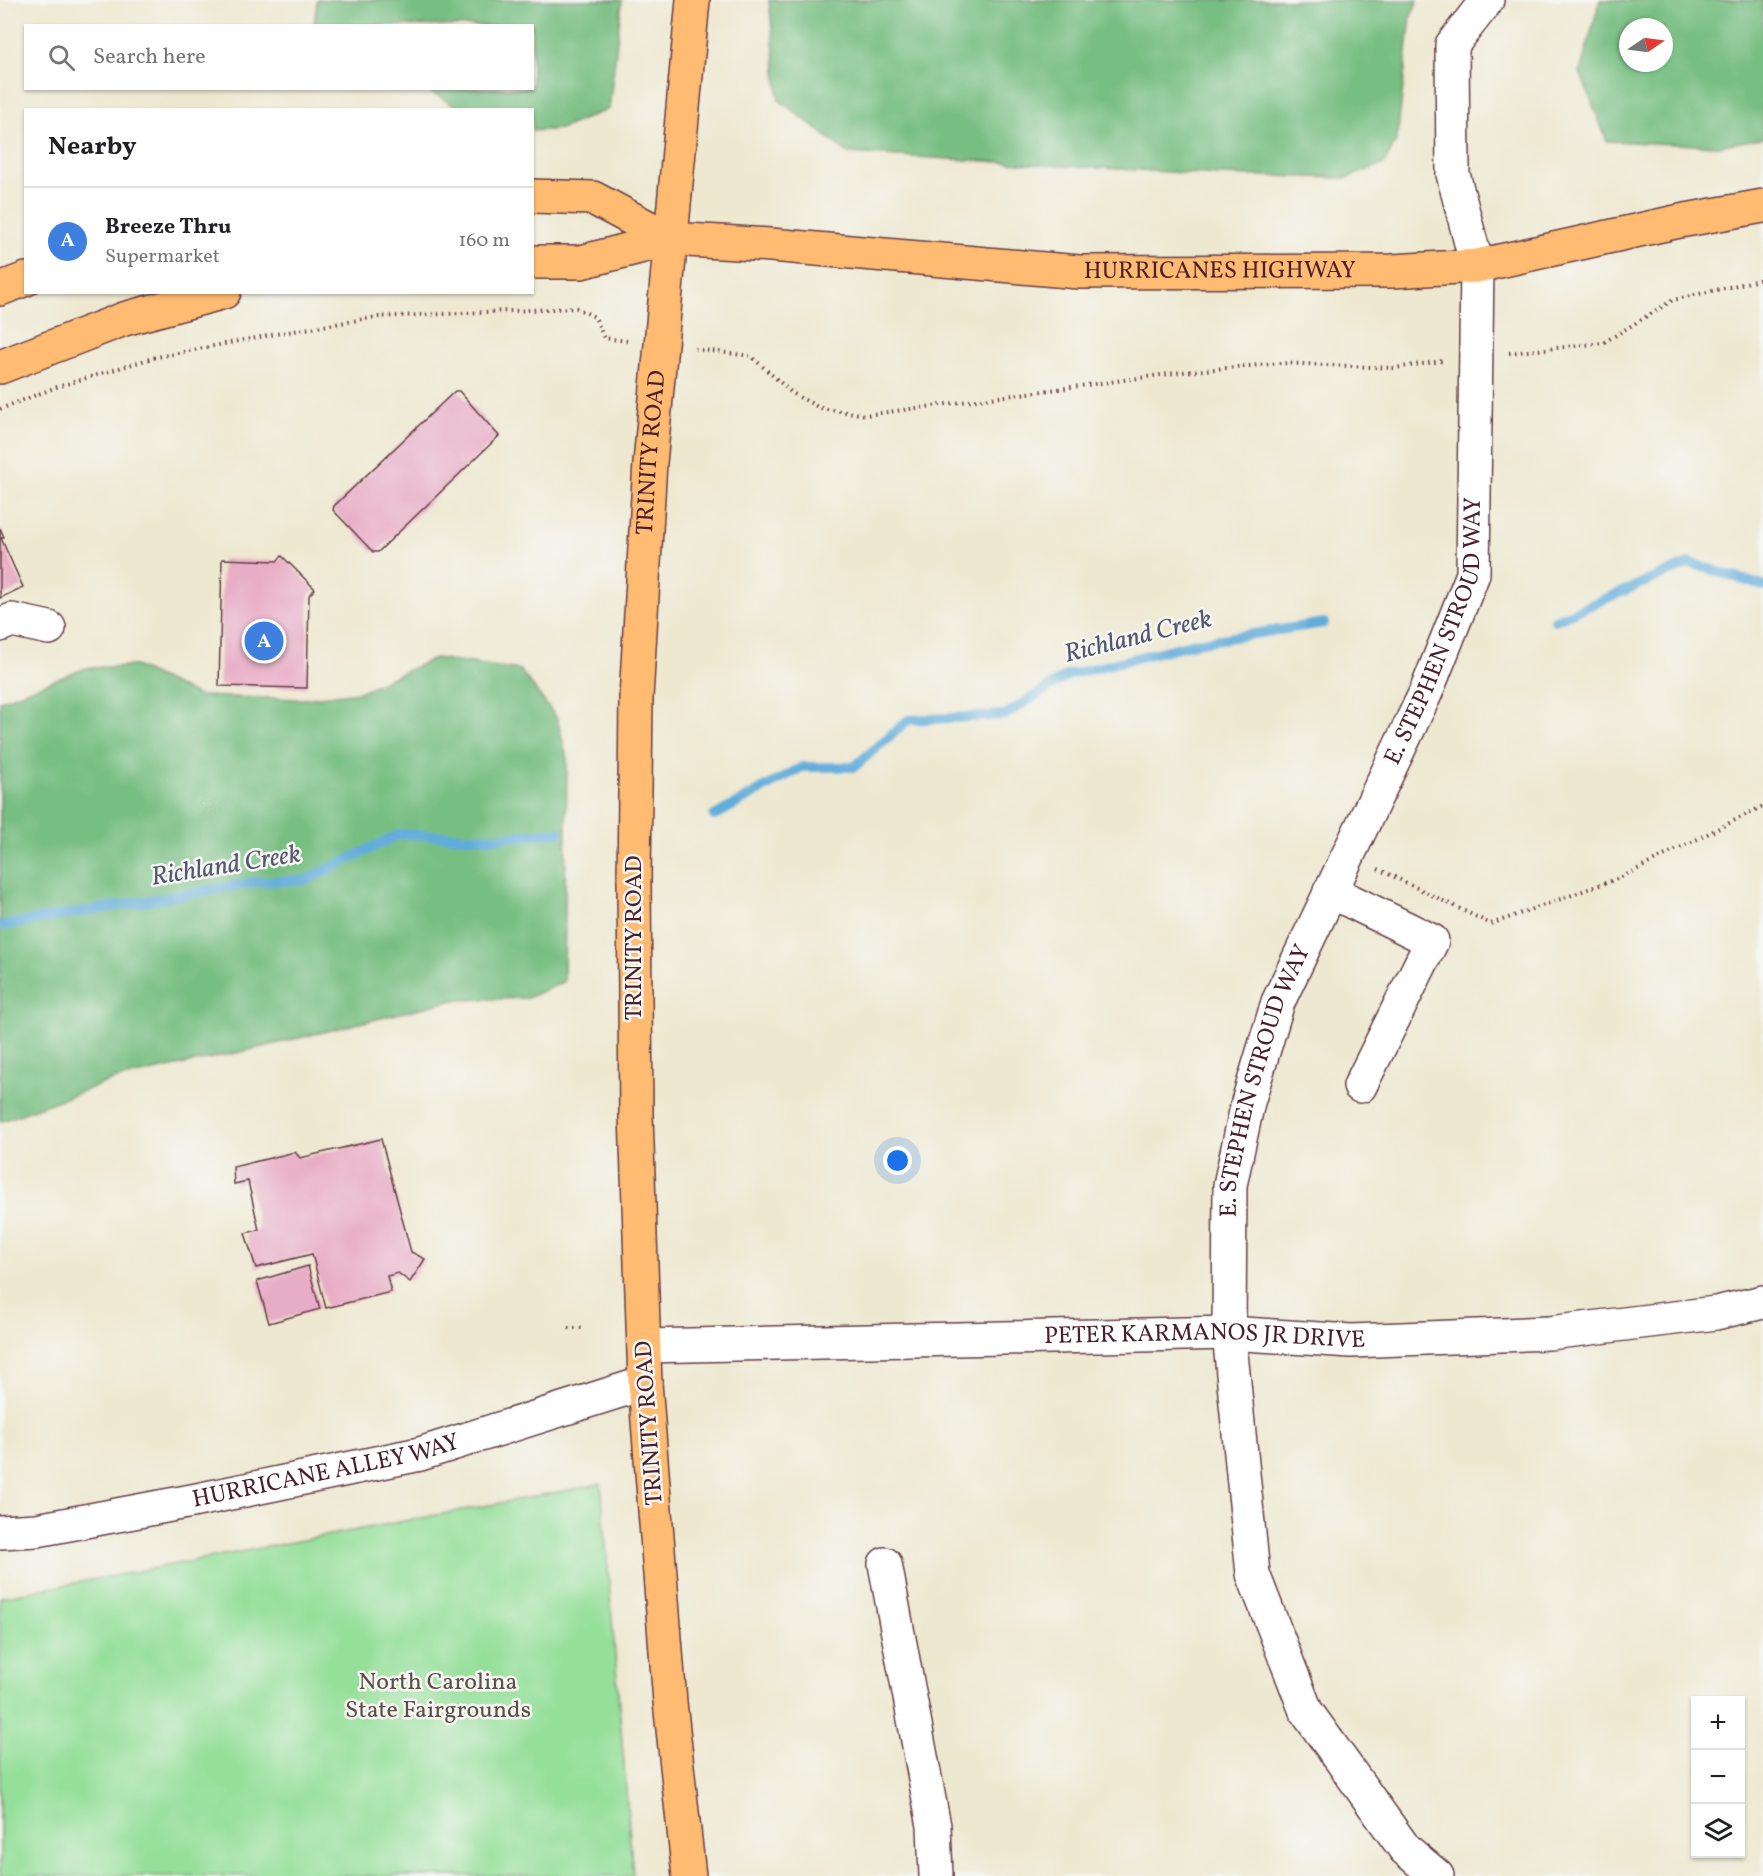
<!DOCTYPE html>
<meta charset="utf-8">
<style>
body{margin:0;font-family:Vollkorn,serif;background:#f6f6f6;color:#202124}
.controls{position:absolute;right:18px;bottom:18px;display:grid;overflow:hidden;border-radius:0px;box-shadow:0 2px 4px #0004}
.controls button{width:54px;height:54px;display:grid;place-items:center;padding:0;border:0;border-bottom:2px solid #e0e0e0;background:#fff;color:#202124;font:30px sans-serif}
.compass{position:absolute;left:1619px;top:18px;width:54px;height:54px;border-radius:50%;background:#fff;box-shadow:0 2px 4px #0004;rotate:77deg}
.you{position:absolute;left:898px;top:1161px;width:21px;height:21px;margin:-15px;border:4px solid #fff;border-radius:50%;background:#1a73e8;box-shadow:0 0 0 9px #1a73e833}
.badge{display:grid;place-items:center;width:39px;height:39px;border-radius:50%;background:#0f766e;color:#fff;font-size:20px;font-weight:700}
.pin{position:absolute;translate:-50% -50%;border:3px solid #fff;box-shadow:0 2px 6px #0006}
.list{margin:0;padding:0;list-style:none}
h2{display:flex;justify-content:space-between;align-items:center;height:78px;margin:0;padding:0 24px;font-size:26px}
h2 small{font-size:20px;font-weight:400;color:#757577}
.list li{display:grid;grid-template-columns:39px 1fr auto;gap:18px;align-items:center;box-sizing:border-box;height:108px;padding:0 24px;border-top:2px solid #e0e0e0}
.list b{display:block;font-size:22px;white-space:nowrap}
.list p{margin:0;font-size:20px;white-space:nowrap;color:#757577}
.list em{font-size:20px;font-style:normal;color:#757577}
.icon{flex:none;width:33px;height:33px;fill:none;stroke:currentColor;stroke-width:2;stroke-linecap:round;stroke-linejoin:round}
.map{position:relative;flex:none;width:1763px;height:1876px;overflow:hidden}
.search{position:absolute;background:#fff;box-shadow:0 2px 4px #0004;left:24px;top:24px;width:510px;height:66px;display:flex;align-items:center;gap:15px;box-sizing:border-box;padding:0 21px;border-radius:0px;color:#757577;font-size:22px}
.panel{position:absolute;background:#fff;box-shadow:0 2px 4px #0004;left:24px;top:108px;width:510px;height:186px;border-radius:0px}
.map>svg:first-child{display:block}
.green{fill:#94df9a;stroke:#6f7f62;stroke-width:1.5}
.forest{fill:#77be82;stroke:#606e56;stroke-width:1.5;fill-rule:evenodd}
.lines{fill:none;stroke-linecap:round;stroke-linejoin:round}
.stream{stroke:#61acda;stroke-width:10}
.building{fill:#e8adc6}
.minor-casing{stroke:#633d44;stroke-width:36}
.major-casing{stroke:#633d44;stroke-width:36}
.path{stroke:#633d44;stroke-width:4;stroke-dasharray:1.5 4.5;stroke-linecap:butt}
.minor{stroke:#fff;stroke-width:33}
.major{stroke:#febb71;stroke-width:33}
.labels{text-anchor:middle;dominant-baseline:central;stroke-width:5;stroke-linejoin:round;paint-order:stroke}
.street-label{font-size:24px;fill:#4a1f2b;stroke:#f6f6f2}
.park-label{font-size:24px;fill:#5c4f47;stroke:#f6f6f2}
.water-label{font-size:26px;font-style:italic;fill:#535771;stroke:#f6f6f2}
</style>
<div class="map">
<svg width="1763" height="1876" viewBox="0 0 1763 1876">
<rect width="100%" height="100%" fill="#f6f6f2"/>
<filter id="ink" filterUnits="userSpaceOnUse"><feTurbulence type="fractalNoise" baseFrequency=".0167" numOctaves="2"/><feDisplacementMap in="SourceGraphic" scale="12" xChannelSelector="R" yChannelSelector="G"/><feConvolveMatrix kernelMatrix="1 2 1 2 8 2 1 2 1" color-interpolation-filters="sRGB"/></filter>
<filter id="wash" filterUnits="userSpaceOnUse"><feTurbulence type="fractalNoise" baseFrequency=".008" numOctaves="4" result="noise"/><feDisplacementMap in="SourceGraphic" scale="24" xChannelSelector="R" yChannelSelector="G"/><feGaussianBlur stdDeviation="1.35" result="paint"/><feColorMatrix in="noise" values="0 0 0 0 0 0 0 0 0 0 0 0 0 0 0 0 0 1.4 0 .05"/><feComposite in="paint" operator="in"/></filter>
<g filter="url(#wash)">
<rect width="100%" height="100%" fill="#eee8d0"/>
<polygon class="green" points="601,1484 633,1876 0,1876 0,1597"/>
<g class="forest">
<polygon points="317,0 622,0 609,109 560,129 533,131 532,110 460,109 426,89 532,88 532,26 314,25"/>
<polygon points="769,0 1418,0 1411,16 1397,139 1384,164 1347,178 1218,175 848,153 779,100"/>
<path d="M1600,0h163v138l-45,8 -111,-5 -27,-69zM1628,27h36v36h-36z"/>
<polygon points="435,658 520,670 557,718 567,758 564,982 527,998 454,1000 254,1049 113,1080 0,1122 0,701 86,668 135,666 199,696 302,699 359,692"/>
</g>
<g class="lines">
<g class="stream">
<polyline points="1555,620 1690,563 1763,586"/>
<polyline points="714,816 802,767 854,767 908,720 1005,715 1068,675 1195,643 1324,623"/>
<polyline points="0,926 256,882 306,880 400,834 496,838 559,832"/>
</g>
</g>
<g id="blocks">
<g class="building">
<polygon points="455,391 459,391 499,436 378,552 373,552 333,510 334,506"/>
<polygon points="0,528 4,537 1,538 23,587 0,598"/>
<polygon points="282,556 315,589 309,595 307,688 219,686 222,559 277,561"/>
<polygon points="381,1139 411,1252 425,1259 410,1282 398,1273 387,1276 391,1292 326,1308 312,1254 256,1268 245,1233 259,1230 248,1181 234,1184 233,1167 295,1152 300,1158"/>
<polygon points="308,1266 320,1309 269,1323 257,1281"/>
</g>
</g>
</g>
<g filter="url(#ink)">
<use href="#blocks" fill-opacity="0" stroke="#633d44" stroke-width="1.5"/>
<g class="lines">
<defs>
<g id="minor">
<polyline points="0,625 12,620 49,628"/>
<polyline points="1330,891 1432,941 1360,1086"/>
<path id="s1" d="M644,1346l585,-13 122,8 198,-8 167,-20 47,-11"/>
<path id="s2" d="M0,1532l37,-2 155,-29 228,-47 225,-71"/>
<polyline points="885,1564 934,1826 936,1876"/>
<path id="s3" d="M1437,1876l-32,-27 -99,-138 -53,-137 -24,-241 1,-148 18,-83 30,-100 148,-310 47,-118 4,-308 -24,-92 -1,-129 35,-45"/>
</g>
<g id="major">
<polyline points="532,196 593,198 670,239"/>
<path id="s4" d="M532,262h49l89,-23 101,6 308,27 313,-1 85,-5 203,-45 83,-15"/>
<polyline points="0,289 26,279"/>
<polyline points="0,367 124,319 224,292"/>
<path id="s5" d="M689,1876l-19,-174 -25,-319 -9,-268 -2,-232 2,-185 14,-235 43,-463"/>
</g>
</defs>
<use href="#minor" class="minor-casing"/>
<use href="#major" class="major-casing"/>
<g class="path">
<polyline points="695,349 751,356 792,393 820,408 866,415 1183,372 1281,363 1395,368 1442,361"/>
<polyline points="1509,353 1603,343 1673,300 1763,279"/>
<polyline points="0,409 54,388 152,358 281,333 377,317 576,308 595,317 604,338 628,341"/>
<polyline points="1378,869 1491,924 1622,877 1763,806"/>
<polyline points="568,1328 586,1328"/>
</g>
<use href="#minor" class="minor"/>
<use href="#major" class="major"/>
</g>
</g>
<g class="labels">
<g class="street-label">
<text stroke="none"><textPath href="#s4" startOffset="692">HURRICANES HIGHWAY</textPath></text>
<text stroke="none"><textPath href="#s5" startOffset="1426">TRINITY ROAD</textPath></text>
<text stroke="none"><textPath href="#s3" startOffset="1344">E. STEPHEN STROUD WAY</textPath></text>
<text transform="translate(635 938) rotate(-90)">TRINITY ROAD</text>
<text stroke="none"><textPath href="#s3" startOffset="858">E. STEPHEN STROUD WAY</textPath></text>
<text stroke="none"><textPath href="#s1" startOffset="561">PETER KARMANOS JR DRIVE</textPath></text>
<text transform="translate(650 1423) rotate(-94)">TRINITY ROAD</text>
<text stroke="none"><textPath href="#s2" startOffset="332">HURRICANE ALLEY WAY</textPath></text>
</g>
<g class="park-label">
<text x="438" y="1683">North Carolina<tspan x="438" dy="28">State Fairgrounds</tspan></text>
</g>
<g class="water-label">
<text transform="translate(1138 637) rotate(-14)">Richland Creek</text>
<text transform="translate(226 866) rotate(-9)">Richland Creek</text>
</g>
</g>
</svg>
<div class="controls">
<button>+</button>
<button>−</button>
<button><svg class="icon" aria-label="layers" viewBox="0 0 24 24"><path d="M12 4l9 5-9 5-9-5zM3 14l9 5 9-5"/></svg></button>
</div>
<svg class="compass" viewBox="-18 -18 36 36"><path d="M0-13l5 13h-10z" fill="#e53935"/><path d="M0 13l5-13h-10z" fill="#757577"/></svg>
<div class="you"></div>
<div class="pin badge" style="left:264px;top:641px;background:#3f7fe0">A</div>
<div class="search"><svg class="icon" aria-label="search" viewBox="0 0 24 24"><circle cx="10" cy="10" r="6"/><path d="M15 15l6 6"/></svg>Search here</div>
<section class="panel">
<h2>Nearby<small></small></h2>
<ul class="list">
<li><span class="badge" style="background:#3f7fe0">A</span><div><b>Breeze Thru</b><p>Supermarket</p></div><em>160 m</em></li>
</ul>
</section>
</div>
